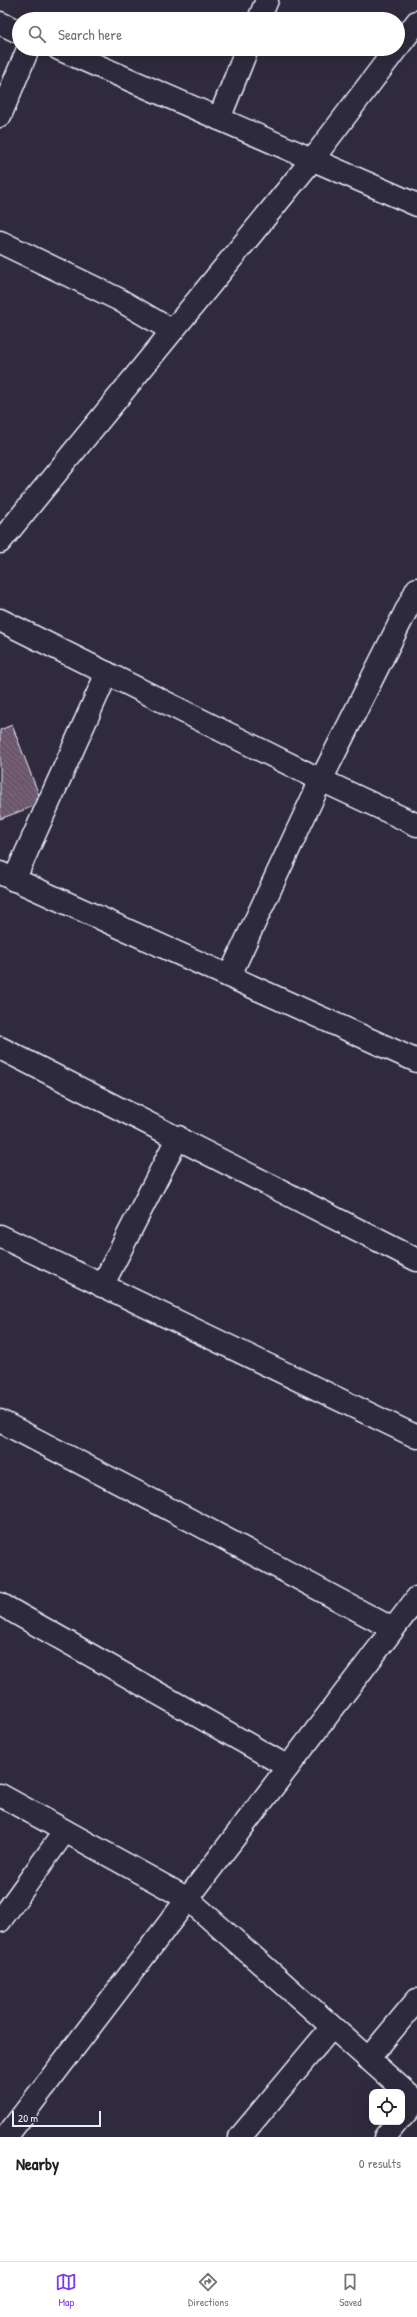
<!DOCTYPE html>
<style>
body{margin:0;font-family:"Patrick Hand",sans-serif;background:#f2f2f2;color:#222}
.controls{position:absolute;right:12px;bottom:12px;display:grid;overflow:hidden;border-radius:8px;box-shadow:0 4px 16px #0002}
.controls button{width:36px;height:36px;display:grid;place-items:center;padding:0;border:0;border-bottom:1px solid #e0e0e0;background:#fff;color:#222;font:20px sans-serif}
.scale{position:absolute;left:12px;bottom:10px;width:89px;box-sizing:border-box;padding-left:4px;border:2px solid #e8f1f8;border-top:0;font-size:11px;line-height:14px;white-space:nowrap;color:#e8f1f8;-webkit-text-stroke:3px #2f2a3d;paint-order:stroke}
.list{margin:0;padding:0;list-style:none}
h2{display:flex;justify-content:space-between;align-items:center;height:52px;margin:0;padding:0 16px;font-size:17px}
h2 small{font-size:13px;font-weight:400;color:#767676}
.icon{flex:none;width:22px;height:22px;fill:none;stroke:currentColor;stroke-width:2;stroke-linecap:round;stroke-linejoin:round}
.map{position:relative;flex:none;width:417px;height:2137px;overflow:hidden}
.search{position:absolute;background:#fff;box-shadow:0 4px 16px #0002;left:12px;right:12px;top:12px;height:44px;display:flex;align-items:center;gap:10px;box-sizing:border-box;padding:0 14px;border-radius:22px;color:#767676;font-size:15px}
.sheet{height:124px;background:#fff}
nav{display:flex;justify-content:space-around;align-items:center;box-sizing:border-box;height:56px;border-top:1px solid #e0e0e0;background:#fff;font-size:11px;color:#767676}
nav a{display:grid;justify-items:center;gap:2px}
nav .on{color:#7c3aed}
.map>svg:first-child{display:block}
.building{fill:url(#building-back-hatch);stroke:#e8f1f8}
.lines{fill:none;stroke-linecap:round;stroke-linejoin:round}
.minor-casing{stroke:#e8f1f8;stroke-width:25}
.tertiary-casing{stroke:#e8f1f8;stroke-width:25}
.minor{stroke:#2f2a3d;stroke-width:22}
.tertiary{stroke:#2f2a3d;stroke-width:22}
</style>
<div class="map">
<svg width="417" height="2137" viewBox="0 0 417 2137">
<defs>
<pattern id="building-back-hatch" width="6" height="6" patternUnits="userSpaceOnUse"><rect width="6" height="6" fill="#6c566d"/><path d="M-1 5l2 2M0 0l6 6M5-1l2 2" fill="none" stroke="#816f83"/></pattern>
</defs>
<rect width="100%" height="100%" fill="#2f2a3d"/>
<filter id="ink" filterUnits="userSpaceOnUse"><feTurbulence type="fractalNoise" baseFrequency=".025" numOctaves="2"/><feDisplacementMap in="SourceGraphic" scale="8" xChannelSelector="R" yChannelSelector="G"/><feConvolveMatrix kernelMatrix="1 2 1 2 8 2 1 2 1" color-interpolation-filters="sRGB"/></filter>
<g filter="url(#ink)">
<polygon class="building" points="12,725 42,803 0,819 0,730"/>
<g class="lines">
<defs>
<g id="minor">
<polyline points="259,19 267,0"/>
<polyline points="0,23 19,32"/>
<polyline points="398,47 417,22"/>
<polyline points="59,49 417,205"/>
<polyline points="0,116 28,49"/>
<polyline points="219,119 247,49"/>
<polyline points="0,242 118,299 171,330"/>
<polyline points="0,542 312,160 396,49"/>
<polyline points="0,620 321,780 417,825"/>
<polyline points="0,873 417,1061"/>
<polyline points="14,880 107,673"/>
<polyline points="230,975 321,780 417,589"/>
<polyline points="0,1048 417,1260"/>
<polyline points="0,1236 417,1437"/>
<polyline points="102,1286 178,1137"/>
<polyline points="0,1421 194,1522 393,1629"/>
<polyline points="0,1604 288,1767"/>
<polyline points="0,1795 188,1899 417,2102"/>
<polyline points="0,1921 65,1831"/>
<polyline points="368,2059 417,2000"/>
<polyline points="402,2117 416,2101"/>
<polyline points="240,2137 332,2027"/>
<polyline points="385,2137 397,2122"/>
</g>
<polyline id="tertiary" points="6,2137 417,1598"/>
</defs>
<use href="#minor" class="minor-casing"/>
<use href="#tertiary" class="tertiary-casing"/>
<use href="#minor" class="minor"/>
<use href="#tertiary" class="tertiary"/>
</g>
</g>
</svg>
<div class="controls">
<button><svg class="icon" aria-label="locate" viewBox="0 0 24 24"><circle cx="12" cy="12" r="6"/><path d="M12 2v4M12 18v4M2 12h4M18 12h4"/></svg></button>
</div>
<div class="scale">20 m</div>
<div class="search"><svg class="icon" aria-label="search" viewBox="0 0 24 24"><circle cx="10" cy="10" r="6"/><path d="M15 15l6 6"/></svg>Search here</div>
</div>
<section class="sheet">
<h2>Nearby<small>0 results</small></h2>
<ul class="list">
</ul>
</section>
<nav>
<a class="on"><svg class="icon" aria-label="map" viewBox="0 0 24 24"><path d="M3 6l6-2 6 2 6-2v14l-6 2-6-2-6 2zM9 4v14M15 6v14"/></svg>Map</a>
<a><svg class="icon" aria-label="directions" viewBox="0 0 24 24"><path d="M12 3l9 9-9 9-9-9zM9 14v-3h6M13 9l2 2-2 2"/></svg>Directions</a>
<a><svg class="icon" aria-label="saved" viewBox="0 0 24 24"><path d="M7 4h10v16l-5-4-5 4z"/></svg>Saved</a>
</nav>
